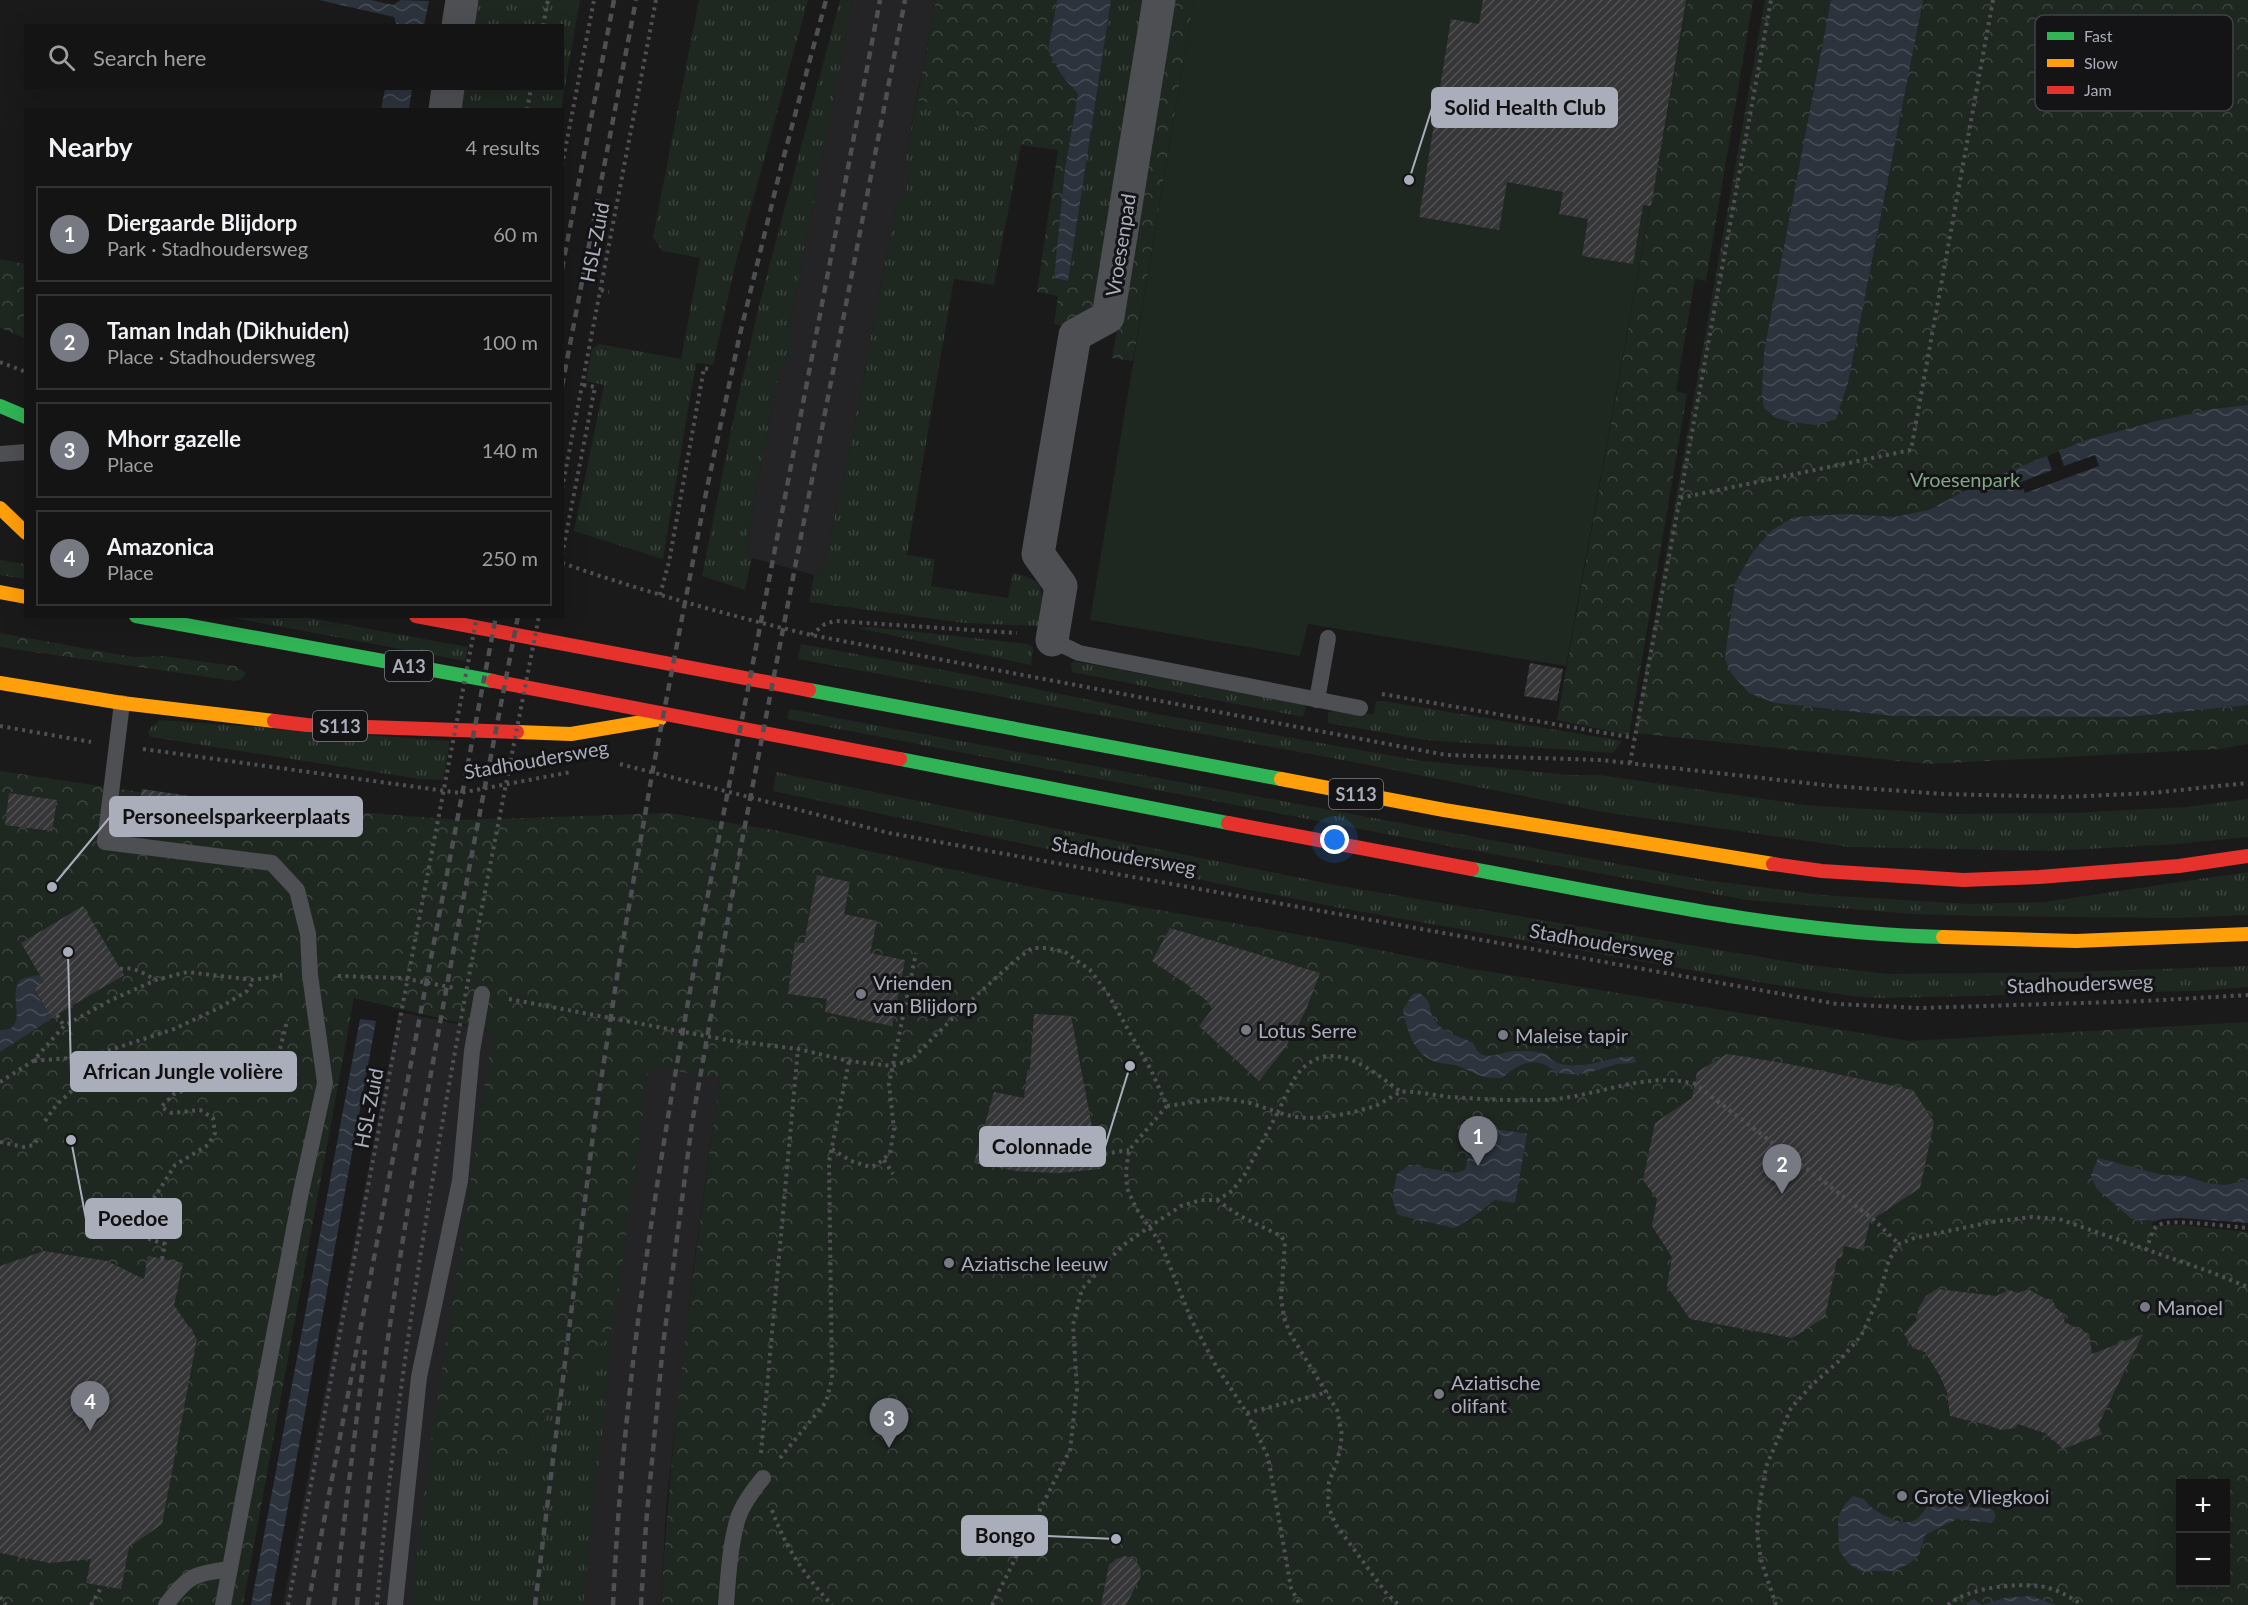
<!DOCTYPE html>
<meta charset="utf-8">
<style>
body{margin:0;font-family:Lato,sans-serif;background:#1d1d1d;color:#f1f3f6}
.controls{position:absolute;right:18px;bottom:18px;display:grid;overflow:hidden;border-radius:0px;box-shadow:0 6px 24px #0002}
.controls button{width:54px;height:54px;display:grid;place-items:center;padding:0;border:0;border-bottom:2px solid #333334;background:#141414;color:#f1f3f6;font:30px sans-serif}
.you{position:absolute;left:1335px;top:840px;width:21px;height:21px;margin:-15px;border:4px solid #fff;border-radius:50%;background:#1a73e8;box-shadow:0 0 0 9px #1a73e833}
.badge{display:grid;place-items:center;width:39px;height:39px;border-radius:50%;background:#787a83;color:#fff;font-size:20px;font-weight:700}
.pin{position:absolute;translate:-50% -50px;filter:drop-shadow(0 2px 3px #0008)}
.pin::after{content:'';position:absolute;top:32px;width:21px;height:18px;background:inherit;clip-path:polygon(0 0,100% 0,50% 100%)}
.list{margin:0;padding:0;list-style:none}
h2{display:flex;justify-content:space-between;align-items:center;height:78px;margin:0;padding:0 24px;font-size:26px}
h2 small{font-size:20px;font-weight:400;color:#9d9ea0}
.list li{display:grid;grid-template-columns:39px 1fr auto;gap:18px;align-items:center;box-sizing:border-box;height:96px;margin:0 12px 12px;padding:0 12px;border:2px solid #333334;border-radius:0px}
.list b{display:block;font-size:22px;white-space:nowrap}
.list p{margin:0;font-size:20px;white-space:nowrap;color:#9d9ea0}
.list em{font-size:20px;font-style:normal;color:#9d9ea0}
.icon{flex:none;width:33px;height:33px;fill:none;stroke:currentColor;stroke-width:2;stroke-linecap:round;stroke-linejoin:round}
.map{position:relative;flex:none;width:2248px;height:1605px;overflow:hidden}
.search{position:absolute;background:#141414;box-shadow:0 6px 24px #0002;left:24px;top:24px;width:540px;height:66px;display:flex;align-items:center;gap:15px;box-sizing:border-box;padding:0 21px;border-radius:0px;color:#9d9ea0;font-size:22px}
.panel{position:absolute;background:#141414;box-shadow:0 6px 24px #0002;left:24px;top:108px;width:540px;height:510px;border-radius:0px}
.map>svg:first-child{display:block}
.built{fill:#242326}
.grass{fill:url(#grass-tufts)}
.forest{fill:url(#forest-crowns);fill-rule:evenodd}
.pitch{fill:#1f2721}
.water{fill:url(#water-waves)}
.pier{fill:#1a1a1a}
.building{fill:url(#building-hatch)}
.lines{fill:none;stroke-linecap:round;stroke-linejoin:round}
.path{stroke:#505054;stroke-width:4;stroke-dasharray:3 4.5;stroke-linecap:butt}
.lane{stroke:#4d4f53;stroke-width:16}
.street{stroke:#4d4f53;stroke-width:33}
.fast{stroke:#30b455;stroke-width:14}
.slow{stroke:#ff9f0a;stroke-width:14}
.jam{stroke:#e5322d;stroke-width:14}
.rail{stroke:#4d4f52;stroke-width:4.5;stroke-dasharray:8 6;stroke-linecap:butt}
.path-bridge{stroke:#505054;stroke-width:4;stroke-dasharray:3 4.5;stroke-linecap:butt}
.poi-dot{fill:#787a83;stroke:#141416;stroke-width:2}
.labels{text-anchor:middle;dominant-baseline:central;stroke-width:6;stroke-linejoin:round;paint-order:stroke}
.shield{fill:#141416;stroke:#7d808a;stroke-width:1.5}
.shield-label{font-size:18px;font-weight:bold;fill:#aaaebb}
.street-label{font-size:20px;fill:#aaaebb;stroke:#141416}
.park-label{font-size:20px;fill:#81a786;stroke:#141416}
.poi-label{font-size:20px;fill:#aaaebb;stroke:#141416;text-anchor:start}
.key{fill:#141416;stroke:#414248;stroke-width:1.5}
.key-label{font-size:16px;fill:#aaaebb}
.leader{fill:none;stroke:#aaaebb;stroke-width:2}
.callout-dot{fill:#aaaebb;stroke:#141416;stroke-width:2}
.callout{fill:#aaaebb;stroke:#aaaebb;stroke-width:2}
.callout-label{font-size:21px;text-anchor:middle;font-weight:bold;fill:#111}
</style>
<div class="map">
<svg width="2248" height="1605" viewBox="0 0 2248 1605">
<defs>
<pattern id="grass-tufts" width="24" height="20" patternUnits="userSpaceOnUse" patternTransform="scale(1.5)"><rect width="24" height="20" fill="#1f2721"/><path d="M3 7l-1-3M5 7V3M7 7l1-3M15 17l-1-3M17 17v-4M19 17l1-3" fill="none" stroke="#3d443f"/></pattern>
<pattern id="forest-crowns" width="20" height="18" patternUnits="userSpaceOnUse" patternTransform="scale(1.5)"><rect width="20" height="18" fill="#1f2721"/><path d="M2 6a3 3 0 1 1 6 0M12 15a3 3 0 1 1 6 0" fill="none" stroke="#3d443f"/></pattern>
<pattern id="water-waves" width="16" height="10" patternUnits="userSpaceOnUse" patternTransform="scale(1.5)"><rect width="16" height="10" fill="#2c333d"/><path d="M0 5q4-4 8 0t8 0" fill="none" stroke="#484e57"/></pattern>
<pattern id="building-hatch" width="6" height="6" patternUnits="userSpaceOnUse" patternTransform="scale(1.5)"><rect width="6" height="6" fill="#363638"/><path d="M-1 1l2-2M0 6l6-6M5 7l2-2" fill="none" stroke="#505153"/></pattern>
</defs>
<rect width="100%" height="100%" fill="#1a1a1a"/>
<g class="built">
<polygon points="853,0 936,0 905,159 909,179 906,190 895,209 848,458 822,571 814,575 752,558 746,544 780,368 789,354 789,328"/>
<polygon points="399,1012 720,1078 695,1254 666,1508 661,1605 283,1605"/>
</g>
<g class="grass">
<polygon points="479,0 580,0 561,109 461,110 463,89 562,88 562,26 474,25"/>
<polygon points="699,0 808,0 736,262 713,365 696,363 663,559 574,531 604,385 586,381 592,349 599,344 681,359 700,258 662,251 653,237"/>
<polygon points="840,0 853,0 789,328 789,354 780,368 746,544 752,558 745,590 702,576 731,430 758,309"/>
<polygon points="1111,0 1145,0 1099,276 1070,265"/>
<path d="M917,100l43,10 11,16 24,5 26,14 -27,140 -40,-6 -47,276 28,4 -4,27 77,12 5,-25c36,7 31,22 26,53l-74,-3 -156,-21 5,-27 8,-4 26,-113 47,-249 11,-19 3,-11 -4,-20z"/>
<polygon points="0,560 25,564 25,579 0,575"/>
<polygon points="229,617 304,617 468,647 465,661"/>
<polygon points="872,627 1027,644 1033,647 1031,665 858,628"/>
<polygon points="801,644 954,672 1157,714 1422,761 1570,775 1599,775 1805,805 1951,814 2073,813 2186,807 2248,799 2248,837 2177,844 2052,851 1850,847 1603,812 1348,761 798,659"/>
<polygon points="1073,661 1301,704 1306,707 1303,717 1072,672 1071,664"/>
<polygon points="1376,701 1384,701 1622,741 1613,753 1425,740 1328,723 1328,712 1332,711 1371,714 1374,713"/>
<polygon points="789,709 1705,880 1823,895 1968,904 2044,902 2248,872 2248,915 2177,918 1978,916 1911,914 1747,900 1454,847 787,719"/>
<polygon points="160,720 450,741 443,780 420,779 151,737 148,733 151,727"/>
<polygon points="776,772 1335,885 1802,964 1888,974 2072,972 2248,966 2248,987 2195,991 1879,998 1853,996 1764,983 1346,909 1076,855 773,791"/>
<polygon points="614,1326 583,1605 411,1605 429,1456 512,1463"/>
</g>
<g class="forest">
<path d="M936,0h121l-9,51 14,25 16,18 -13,74 -11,110 14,3 2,-16 29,11c-2,15 -3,45 -21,51 -7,2 -17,-2 -24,-3l4,-28 -21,-4 21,-142 -37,-5 -26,-14 -24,-5 -8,-6 -3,-10 -43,-10z"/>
<polygon points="1171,0 1194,0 1133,361 1112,358"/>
<polygon points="1688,0 1753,0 1706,281 1695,279 1676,391 1687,394 1629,735 1557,720"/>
<polygon points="1765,0 2248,0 2248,744 2220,749 1929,764 1634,733"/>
<polygon points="0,259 25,264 25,338 0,328"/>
<polygon points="0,633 133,657 163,656 235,666 246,673 242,679 235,681 0,647"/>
<path d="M0,771l186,28 275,21 207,-7 106,17 262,58 304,54 127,26 443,73 338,-19v583h-1587c10,-177 34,-352 59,-527l-71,-11 -35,259 -102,137 -83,-7 64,-425 -139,-33 -111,607h-243zM2180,1484h46v98h-46z"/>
</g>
<polygon class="pitch" points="1194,0 1688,0 1566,666 1308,624 1300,656 1090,620"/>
<g class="water">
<polygon points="319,0 371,0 393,5 401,0 429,1 424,25 397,26 394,17"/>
<polygon points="1057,0 1111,0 1068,281 1054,278 1065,168 1078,94 1062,76 1048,51"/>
<polygon points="1831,0 1923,0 1848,383 1836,419 1816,425 1792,422 1776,418 1764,408 1762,393 1764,352"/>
<polygon points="385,89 412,89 409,109 381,109"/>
<polygon points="2248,405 2248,705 2127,717 1895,716 1775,703 1749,693 1731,673 1725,659 1735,583 1752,553 1771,531 1794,517 1846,514 1894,517 1929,510 1976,485 2086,440 2157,421 2213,409"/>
<path d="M39,975l5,7 -10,7 17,30 -51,33v-22c32,1 5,-37 21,-50 4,-3 13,-4 18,-5z"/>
<path d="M1419,993c15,9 8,16 16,28 8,12 27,16 38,22 9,23 27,8 44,8 9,0 20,0 28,3 5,2 3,3 7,6 7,5 19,6 27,5 19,0 36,-10 55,-8l2,5c-6,2 -12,1 -19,2 -17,5 -32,12 -51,10 -7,0 -11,-3 -17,-7 -19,-11 -32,-1 -47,11 -22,1 -25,-5 -44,-12 -6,-2 -12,-2 -18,-3 -25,-5 -33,-31 -37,-54l10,-15z"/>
<polygon points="360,1019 376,1021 270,1605 251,1605"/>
<polygon points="1496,1129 1527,1134 1515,1203 1495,1200 1473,1217 1454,1228 1398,1215 1392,1198 1397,1174 1409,1165 1456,1173 1465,1170 1470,1148"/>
<polygon points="2098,1158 2162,1175 2184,1176 2207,1183 2225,1185 2248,1180 2248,1229 2132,1219 2096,1188 2091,1175"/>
<path d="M1853,1496l11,3c7,12 38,29 51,21 9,-5 12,-16 18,-23 14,0 22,7 35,10 9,2 16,-1 25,3l3,7 -5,6 -34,-4 -32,16 -6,20 -9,8 -16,8h-34l-11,-7 -10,-14 -1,-33 7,-13z"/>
<polygon points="2031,1596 2056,1605 1967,1605 1966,1603 1974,1599 1982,1605 2004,1598"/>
</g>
<g class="pier">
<polygon points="2059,451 2064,466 2095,455 2099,466 2025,493 2021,482 2052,470 2047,456"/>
<polygon points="2181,1218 2248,1223 2248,1232 2185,1225 2152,1225 2153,1222 2162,1219"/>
</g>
<g class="building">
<polygon points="1483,0 1686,0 1651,206 1643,205 1633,264 1582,256 1588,219 1559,214 1563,192 1507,182 1499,230 1419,217 1451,19 1479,24"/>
<polygon points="1530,663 1563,669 1557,701 1524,696"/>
<polygon points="142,789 224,801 220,834 137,822"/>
<polygon points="9,793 57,800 52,831 5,825"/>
<polygon points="817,875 850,882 844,914 877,921 870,953 905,960 892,1026 825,1012 827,999 788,994 795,942 804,943"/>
<polygon points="83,906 124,975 51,1018 34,988 44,982 21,943"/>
<polygon points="1170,928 1320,973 1305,1012 1285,1048 1259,1081 1199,1026 1214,1007 1185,983 1152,961"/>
<polygon points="1034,1014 1071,1016 1100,1169 1058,1173 1037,1172 1017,1171 974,1163 994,1092 1024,1098 1027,1071 1030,1069"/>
<polygon points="1727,1054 1789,1064 1913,1090 1934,1122 1920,1188 1870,1221 1863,1250 1844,1246 1842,1257 1837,1259 1825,1317 1792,1338 1690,1319 1667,1286 1672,1257 1652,1226 1657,1199 1643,1180 1655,1123 1692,1098 1697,1072"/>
<polygon points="44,1251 107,1261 144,1279 148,1256 183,1263 174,1305 197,1339 162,1524 129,1547 121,1589 86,1583 91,1559 50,1563 0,1553 0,1266"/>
<polygon points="1937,1289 1996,1296 2009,1290 2018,1293 2028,1289 2046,1299 2052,1299 2056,1308 2065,1315 2064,1322 2089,1334 2092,1354 2143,1334 2098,1425 2102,1434 2063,1449 2047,1434 2018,1424 2015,1428 2001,1430 1987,1425 1950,1416 1947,1392 1939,1374 1925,1352 1913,1348 1904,1334 1917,1320 1918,1309 1926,1296"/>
<polygon points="1125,1556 1134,1559 1140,1567 1141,1576 1126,1605 1101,1605 1109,1565 1116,1559"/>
</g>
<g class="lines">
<g class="path">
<polyline points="543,26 548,0"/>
<polyline points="527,110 531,88"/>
<polyline points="562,166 594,0"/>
<polyline points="601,290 609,292"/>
<polyline points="0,362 26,372"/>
<polyline points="562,489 656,0"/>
<polyline points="1680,498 1771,0"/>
<polyline points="562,555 595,387 583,385"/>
<path d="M562,563c83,29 165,52 249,72l635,120 155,5 232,26 110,8 122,3 86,-4 97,-10"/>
<polyline points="660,595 669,562 704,368 712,370"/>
<polyline points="811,635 825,624 835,621 1017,633"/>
<polyline points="1382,694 1634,738"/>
<polyline points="0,726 91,742"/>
<polyline points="143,749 460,793 571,772"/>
<polyline points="1630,763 1680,498 1911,450 1993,0"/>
<polyline points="620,764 889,833 1837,1004 1920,1008 2145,1001 2248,995"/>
<path d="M120,969c13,-3 24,4 35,11"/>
<polyline points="338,976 402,978 455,988"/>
<polyline points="509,999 727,1040 798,1049 849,1061 892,1066 911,1060 968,1003 1017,959 1032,948 1047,948 1065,952 1090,970 1108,994 1151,1070 1167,1106 1129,1150 1126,1171 1127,1188 1136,1208 1161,1244 1191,1319 1216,1366 1247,1413 1268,1457 1291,1588 1300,1605"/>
<polyline points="57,1015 64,1026"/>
<polyline points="34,1061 92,1056 174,1029 221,1007 247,991 254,980"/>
<polyline points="0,1082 33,1061 64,1026 111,1000 156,980 187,972 254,980 282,975"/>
<path d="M1167,1106l56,-8 27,5 28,9c7,-14 14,-34 26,-45 32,-29 71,6 97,25"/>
<polyline points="45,1121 57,1104 96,1070 92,1056"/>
<polyline points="0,1142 24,1147 34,1145 37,1140"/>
<polyline points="832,1149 851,1161 870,1167 877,1165 890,1153 894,1129 889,1084 916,953"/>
<polyline points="1097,1155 1129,1150"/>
<polyline points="884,1160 893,1174"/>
<polyline points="1217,1200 1240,1216 1281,1236 1285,1242 1281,1299 1285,1321 1291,1335 1337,1410 1342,1435 1338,1459 1329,1482 1328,1506 1336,1525 1387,1594 1399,1605"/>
<path d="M2146,1250c3,-7 6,-21 12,-25 13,-7 73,2 90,3"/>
<polyline points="162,1259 165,1244 131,1233 131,1214 154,1198 175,1165 208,1145 215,1133 213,1118 200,1110 172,1113 161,1107 174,1094 275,1059 280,1049 287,1021"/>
<polyline points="1247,1413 1328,1392"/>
<polyline points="761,1453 798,1049"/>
<polyline points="780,1458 826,1402 832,1379 829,1162 849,1061"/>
<path d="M772,1510c13,37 33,66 60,95"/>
<polyline points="0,1597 6,1605"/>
<polyline points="91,1605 102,1586"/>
<path d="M992,1605l78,-155 7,-61 -4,-64 9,-36 39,-42 28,-20 32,-21 20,-6h16l15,-9 13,-17 33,-62c28,12 66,3 94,-5 10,-3 19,-11 29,-15 8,-2 39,4 49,5 30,2 62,4 92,3 51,-1 102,-30 153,-16l178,135 26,25"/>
<polyline points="1776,1605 1761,1560 1757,1533 1759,1507 1766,1467 1791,1408 1813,1384 1839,1361 1861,1336 1878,1299 1889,1260 1899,1244 1914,1238 1992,1222 2032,1217 2059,1219 2208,1271 2248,1287"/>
<path d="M1948,1605c19,-17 66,-22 91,-19 16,2 30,10 43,19"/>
</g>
<g class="lane">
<polyline points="0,454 26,452"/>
<polyline points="1052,640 1079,653 1360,708"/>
<polyline points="1317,700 1328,638"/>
<polyline points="122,703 105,842 272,863 297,890 308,934 310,975 325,1083 301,1192 223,1605"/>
<path d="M166,1605c22,-30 28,-31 64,-36"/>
<polyline points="395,1605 419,1377 460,1181 472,1051 482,994"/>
<path d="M726,1605c2,-27 4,-61 12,-87 5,-15 15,-28 25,-40"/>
</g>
<g class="street">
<polyline points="458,26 462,0"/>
<polyline points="445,110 448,88"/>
<polyline points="1052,640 1061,586 1038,554 1075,335 1108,317 1159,0"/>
</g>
<g class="fast">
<polyline points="0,406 26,417"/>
<polyline points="136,616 493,681"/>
<polyline points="809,690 1281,779"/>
<polyline points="900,759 1228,823"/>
<path d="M1472,869c155,29 313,64 471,68"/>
</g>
<g class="slow">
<polyline points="0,508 26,533"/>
<polyline points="0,592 26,597"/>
<polyline points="0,683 122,703 274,721"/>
<polyline points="517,732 571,734 660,719"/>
<polyline points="1281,779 1444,810 1773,864"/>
<polyline points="1943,937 2076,941 2248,934"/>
</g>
<g class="jam">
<polyline points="416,616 809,690"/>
<polyline points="493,681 900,759"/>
<polyline points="274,721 307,725 517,732"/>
<polyline points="1228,823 1472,869"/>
<polyline points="1773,864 1822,871 1963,880 2039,877 2179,866 2248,856"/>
</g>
<g class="rail">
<polyline points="562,269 614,0"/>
<polyline points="562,386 636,0"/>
<polyline points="308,1605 496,616"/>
<polyline points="334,1605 365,1350"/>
<path d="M357,1605c29,-333 98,-661 161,-989"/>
<polyline points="535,1605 595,1119 620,958 653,769 707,488 740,334 781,167 826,0"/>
<path d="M613,1605c13,-286 67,-569 122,-850 49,-251 97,-503 145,-755"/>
<polyline points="641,1605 646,1524 663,1345 692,1123 740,851 905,0"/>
</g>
<g class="path-bridge">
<polyline points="288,1605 477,616"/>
<path d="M377,1605c29,-333 98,-661 162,-989"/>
</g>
</g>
<g class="poi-dot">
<circle cx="861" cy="994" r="6"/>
<circle cx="1246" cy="1030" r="6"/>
<circle cx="1503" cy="1035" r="6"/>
<circle cx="949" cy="1263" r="6"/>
<circle cx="2145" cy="1307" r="6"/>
<circle cx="1439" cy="1394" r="6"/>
<circle cx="1902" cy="1496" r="6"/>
</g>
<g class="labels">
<g class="shield">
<rect x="385" y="651" width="48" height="30" rx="4.5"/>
<rect x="313" y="711" width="54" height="30" rx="4.5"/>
<rect x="1329" y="779" width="54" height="30" rx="4.5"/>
</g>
<g class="shield-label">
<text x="409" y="666">A13</text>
<text x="340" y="726">S113</text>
<text x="1356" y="794">S113</text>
</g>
<g class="street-label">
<text transform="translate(594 242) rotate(-79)">HSL-Zuid</text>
<text transform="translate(1120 245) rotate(-81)">Vroesenpad</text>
<text transform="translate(536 759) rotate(-10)">Stadhoudersweg</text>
<text transform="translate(1124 855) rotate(10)">Stadhoudersweg</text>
<text transform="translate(1602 942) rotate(10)">Stadhoudersweg</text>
<text transform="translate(2080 983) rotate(-2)">Stadhoudersweg</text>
<text transform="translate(368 1108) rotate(-79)">HSL-Zuid</text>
</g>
<g class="park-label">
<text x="1965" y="479">Vroesenpark</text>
</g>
<g class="poi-label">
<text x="873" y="982">Vrienden<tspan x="873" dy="23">van Blijdorp</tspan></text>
<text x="1258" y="1030">Lotus Serre</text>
<text x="1515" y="1035">Maleise tapir</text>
<text x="961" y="1263">Aziatische leeuw</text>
<text x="2157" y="1307">Manoel</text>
<text x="1451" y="1382">Aziatische<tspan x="1451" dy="23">olifant</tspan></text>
<text x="1914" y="1496">Grote Vliegkooi</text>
</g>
</g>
<rect x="2035" y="15" width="198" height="96" rx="9" class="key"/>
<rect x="2047" y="32" width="27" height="8" fill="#30b455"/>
<rect x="2047" y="59" width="27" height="8" fill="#ff9f0a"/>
<rect x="2047" y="86" width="27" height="8" fill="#e5322d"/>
<g class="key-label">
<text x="2084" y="42">Fast</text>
<text x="2084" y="69">Slow</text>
<text x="2084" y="96">Jam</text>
</g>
<path class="leader" d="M1409 180L1432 108M52 887L110 817M68 952L71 1072M1130 1066L1105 1147M71 1140L86 1219M1116 1539L1047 1536"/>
<g class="callout-dot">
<circle cx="1409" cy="180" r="6"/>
<circle cx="52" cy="887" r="6"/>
<circle cx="68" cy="952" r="6"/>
<circle cx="1130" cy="1066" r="6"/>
<circle cx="71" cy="1140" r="6"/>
<circle cx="1116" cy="1539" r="6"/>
</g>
<g class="callout">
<rect x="1432" y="88" width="185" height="39" rx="6"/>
<rect x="110" y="797" width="252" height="39" rx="6"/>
<rect x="71" y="1052" width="225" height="39" rx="6"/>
<rect x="980" y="1127" width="125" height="39" rx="6"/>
<rect x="86" y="1199" width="95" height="39" rx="6"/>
<rect x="962" y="1516" width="85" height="39" rx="6"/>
</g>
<g class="callout-label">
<text x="1525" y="115">Solid Health Club</text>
<text x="236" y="824">Personeelsparkeerplaats</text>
<text x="183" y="1079">African Jungle volière</text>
<text x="1042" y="1154">Colonnade</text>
<text x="133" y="1226">Poedoe</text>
<text x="1005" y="1543">Bongo</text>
</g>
</svg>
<div class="controls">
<button>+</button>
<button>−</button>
</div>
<div class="you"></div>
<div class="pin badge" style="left:1478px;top:1166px">1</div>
<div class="pin badge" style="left:1782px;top:1194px">2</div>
<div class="pin badge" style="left:889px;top:1448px">3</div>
<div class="pin badge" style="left:90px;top:1431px">4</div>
<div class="search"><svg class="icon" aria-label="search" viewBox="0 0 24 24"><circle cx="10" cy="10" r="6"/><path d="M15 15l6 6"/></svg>Search here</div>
<section class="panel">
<h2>Nearby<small>4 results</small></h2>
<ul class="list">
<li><span class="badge">1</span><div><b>Diergaarde Blijdorp</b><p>Park · Stadhoudersweg</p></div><em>60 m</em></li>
<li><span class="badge">2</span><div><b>Taman Indah (Dikhuiden)</b><p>Place · Stadhoudersweg</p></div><em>100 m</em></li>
<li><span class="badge">3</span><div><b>Mhorr gazelle</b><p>Place</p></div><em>140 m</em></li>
<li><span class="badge">4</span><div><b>Amazonica</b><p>Place</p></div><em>250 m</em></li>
</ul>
</section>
</div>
